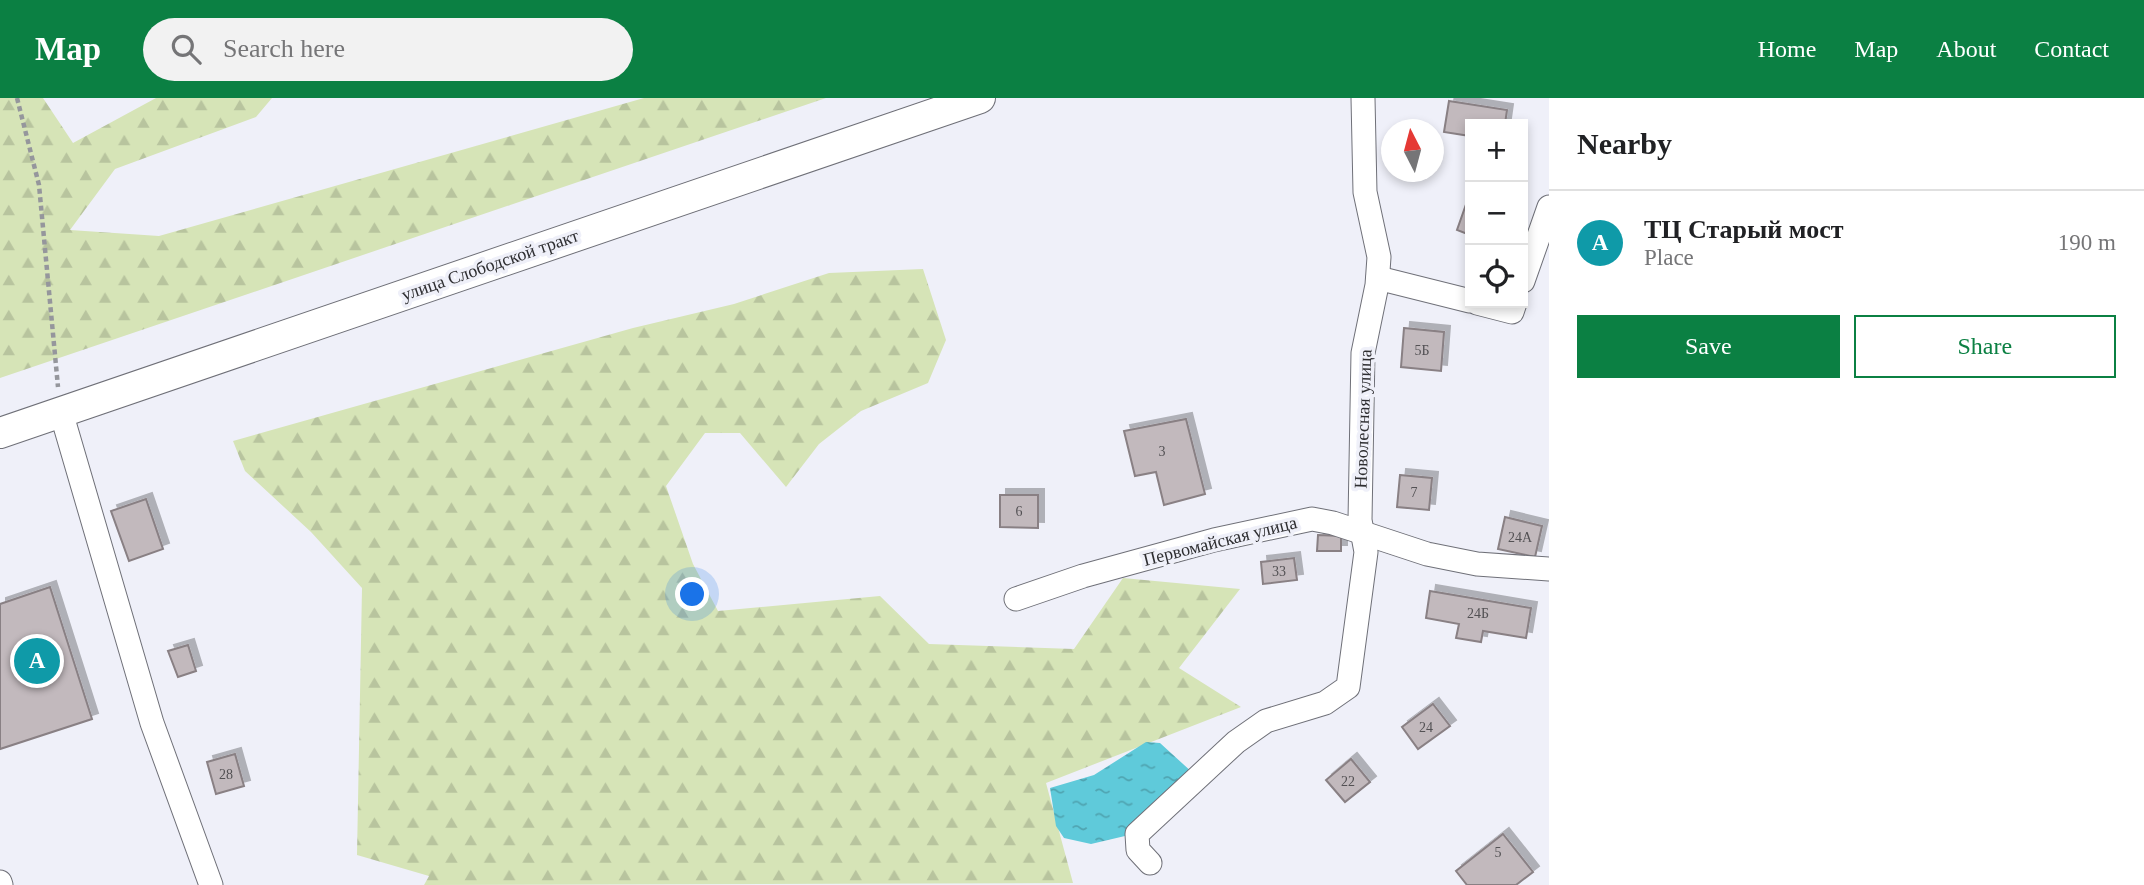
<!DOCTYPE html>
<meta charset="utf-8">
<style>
body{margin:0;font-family:"Times New Roman",serif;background:#f2f2f2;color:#202124}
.controls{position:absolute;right:21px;top:21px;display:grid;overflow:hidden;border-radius:0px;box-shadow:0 4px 10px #0003}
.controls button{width:63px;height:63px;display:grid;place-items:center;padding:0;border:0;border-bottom:2px solid #e0e0e0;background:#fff;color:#202124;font:35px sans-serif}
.compass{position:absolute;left:1381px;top:21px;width:63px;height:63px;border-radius:50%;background:#fff;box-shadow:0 4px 10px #0003;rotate:354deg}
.you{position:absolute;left:693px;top:497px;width:24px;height:24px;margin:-18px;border:5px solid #fff;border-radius:50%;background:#1a73e8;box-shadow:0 0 0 10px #1a73e833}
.badge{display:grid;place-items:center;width:46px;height:46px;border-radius:50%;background:#0b8043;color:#fff;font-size:23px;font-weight:700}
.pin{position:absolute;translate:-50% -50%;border:4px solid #fff;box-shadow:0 2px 7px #0006}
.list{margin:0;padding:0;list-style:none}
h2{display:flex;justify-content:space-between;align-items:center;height:91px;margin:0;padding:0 28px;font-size:30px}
h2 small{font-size:23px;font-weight:400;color:#757577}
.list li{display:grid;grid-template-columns:46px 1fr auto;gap:21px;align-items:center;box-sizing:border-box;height:105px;padding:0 28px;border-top:2px solid #e0e0e0}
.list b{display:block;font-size:26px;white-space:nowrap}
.list p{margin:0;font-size:23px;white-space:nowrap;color:#757577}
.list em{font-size:23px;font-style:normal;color:#757577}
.actions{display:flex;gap:14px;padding:21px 28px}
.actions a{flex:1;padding:16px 0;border:2px solid #0b8043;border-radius:0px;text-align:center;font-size:24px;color:#0b8043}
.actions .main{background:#0b8043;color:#fff}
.icon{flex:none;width:38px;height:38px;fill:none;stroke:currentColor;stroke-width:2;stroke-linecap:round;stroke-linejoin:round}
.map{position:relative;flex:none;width:1549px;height:787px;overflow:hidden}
header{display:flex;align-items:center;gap:42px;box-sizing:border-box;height:98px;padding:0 35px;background:#0b8043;color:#fff}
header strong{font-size:33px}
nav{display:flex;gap:38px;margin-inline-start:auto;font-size:24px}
.search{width:490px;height:63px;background:#f2f2f2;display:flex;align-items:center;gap:18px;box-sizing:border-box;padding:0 24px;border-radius:38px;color:#757577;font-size:26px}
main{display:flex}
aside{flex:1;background:#fff}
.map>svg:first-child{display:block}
.forest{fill:url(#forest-firs)}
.water{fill:url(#water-ripples)}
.building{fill:#c2b9bd;stroke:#898084;stroke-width:2;filter:url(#shadow)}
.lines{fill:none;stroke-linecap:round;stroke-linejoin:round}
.minor-casing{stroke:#6f7078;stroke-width:25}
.major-casing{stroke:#6f7078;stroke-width:32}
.path{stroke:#95969c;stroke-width:4.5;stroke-dasharray:5 3.5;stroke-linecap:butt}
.minor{stroke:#fff;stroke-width:23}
.major{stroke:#fff;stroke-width:30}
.labels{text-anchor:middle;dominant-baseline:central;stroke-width:7;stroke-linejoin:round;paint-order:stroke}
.number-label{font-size:14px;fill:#535154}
.street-label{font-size:18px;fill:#2e2e31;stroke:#eff0f9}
</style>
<header>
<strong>Map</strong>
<div class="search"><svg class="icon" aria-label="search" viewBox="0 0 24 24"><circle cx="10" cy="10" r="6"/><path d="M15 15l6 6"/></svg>Search here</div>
<nav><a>Home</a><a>Map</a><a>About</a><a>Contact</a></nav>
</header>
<main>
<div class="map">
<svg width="1549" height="787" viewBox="0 0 1549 787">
<defs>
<pattern id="forest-firs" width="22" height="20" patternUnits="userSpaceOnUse" patternTransform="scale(1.75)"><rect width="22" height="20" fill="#d6e4b7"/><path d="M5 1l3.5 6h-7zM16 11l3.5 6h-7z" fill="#b8c49e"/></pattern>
<pattern id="water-ripples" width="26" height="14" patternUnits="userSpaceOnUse" patternTransform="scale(1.75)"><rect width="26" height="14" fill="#5fcada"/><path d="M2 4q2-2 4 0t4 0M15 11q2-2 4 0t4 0" fill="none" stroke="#4fa4b1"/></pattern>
<filter id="shadow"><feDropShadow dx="6" dy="-6" stdDeviation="0" flood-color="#0004"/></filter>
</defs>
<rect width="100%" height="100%" fill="#eff0f9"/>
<g class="forest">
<polygon points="0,0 43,0 73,45 156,0 272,0 256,19 115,71 70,132 159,138 644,0 826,0 0,280"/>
<polygon points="923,171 946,242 928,285 861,313 819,346 786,389 740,335 705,335 666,388 693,466 718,513 880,498 929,546 1074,551 1123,480 1240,491 1179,570 1241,609 1046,685 1073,785 424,787 429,778 357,757 362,490 311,434 245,373 233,343 633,230 734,206 829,175"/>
</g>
<polygon class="water" points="1146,644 1160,645 1194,676 1125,738 1091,746 1064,740 1056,728 1050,690 1094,677"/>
<g class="building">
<polygon points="1449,3 1507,12 1505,26 1470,26 1470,38 1444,34"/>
<polygon points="1470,95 1470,137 1457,132"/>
<polygon points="1404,230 1444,234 1441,273 1401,269"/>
<polygon points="1186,321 1205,396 1164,407 1156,374 1135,378 1124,333"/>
<polygon points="1400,377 1432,380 1429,412 1397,409"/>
<polygon points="1000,397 1038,397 1038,430 1000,429"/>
<polygon points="146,401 163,451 129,463 111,413"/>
<polygon points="1505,419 1542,428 1535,459 1498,451"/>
<polygon points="1318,437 1341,438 1341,453 1317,453"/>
<polygon points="1294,460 1297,482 1263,486 1261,464"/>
<polygon points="50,489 92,621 0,651 0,506"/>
<polygon points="1430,493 1531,510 1526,540 1483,533 1481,544 1456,540 1459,526 1426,520"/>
<polygon points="188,547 196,573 178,579 168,553"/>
<polygon points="1433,606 1450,628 1418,651 1402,629"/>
<polygon points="235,656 244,688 216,696 207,664"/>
<polygon points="1351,661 1370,684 1345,704 1326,682"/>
<polygon points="1503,736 1533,774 1516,787 1467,787 1456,773"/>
</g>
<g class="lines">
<defs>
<g id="minor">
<polyline points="1378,180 1470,203"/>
<polyline points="1523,183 1549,109"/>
<polyline points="1477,205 1512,214 1515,205"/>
<polyline points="61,314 152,625 211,787"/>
<polyline points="1016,501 1083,478 1214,442 1312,421 1333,425 1427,456 1477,466 1549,471"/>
<polyline points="1150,765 1138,752 1137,736 1236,644 1266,623 1325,605 1348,589 1366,454 1360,422 1363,255 1377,187 1379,159 1365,94 1363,0"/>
<polyline points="0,784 1,787"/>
</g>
<polyline id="major" points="0,335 980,0"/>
</defs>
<use href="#minor" class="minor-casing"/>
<use href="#major" class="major-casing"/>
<polyline class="path" points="17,0 39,87 58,289"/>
<use href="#minor" class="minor"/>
<use href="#major" class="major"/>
</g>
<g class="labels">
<g class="number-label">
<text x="1422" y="252">5Б</text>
<text x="1162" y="353">3</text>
<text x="1414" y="394">7</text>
<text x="1019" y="413">6</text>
<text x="1520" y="439">24А</text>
<text x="1279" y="473">33</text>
<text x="1478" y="515">24Б</text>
<text x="1426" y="629">24</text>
<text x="226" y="676">28</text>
<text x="1348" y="683">22</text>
<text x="1498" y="754">5</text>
</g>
<g class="street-label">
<text transform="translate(490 167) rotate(-19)">улица Слободской тракт</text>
<text transform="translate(1363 321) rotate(-88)">Новолесная улица</text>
<text transform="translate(1220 443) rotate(-14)">Первомайская улица</text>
</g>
</g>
</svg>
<div class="controls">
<button>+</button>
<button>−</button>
<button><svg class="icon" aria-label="locate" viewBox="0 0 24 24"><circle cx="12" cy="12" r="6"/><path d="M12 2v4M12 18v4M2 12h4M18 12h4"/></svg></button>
</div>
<svg class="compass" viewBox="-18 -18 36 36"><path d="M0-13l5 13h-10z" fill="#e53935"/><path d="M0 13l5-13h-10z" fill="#757577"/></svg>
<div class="you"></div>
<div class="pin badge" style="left:37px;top:563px;background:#0f9aa8">A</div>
</div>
<aside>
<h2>Nearby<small></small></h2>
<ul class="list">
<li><span class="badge" style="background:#0f9aa8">A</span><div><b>ТЦ Старый мост</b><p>Place</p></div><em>190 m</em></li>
</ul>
<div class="actions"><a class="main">Save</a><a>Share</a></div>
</aside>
</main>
